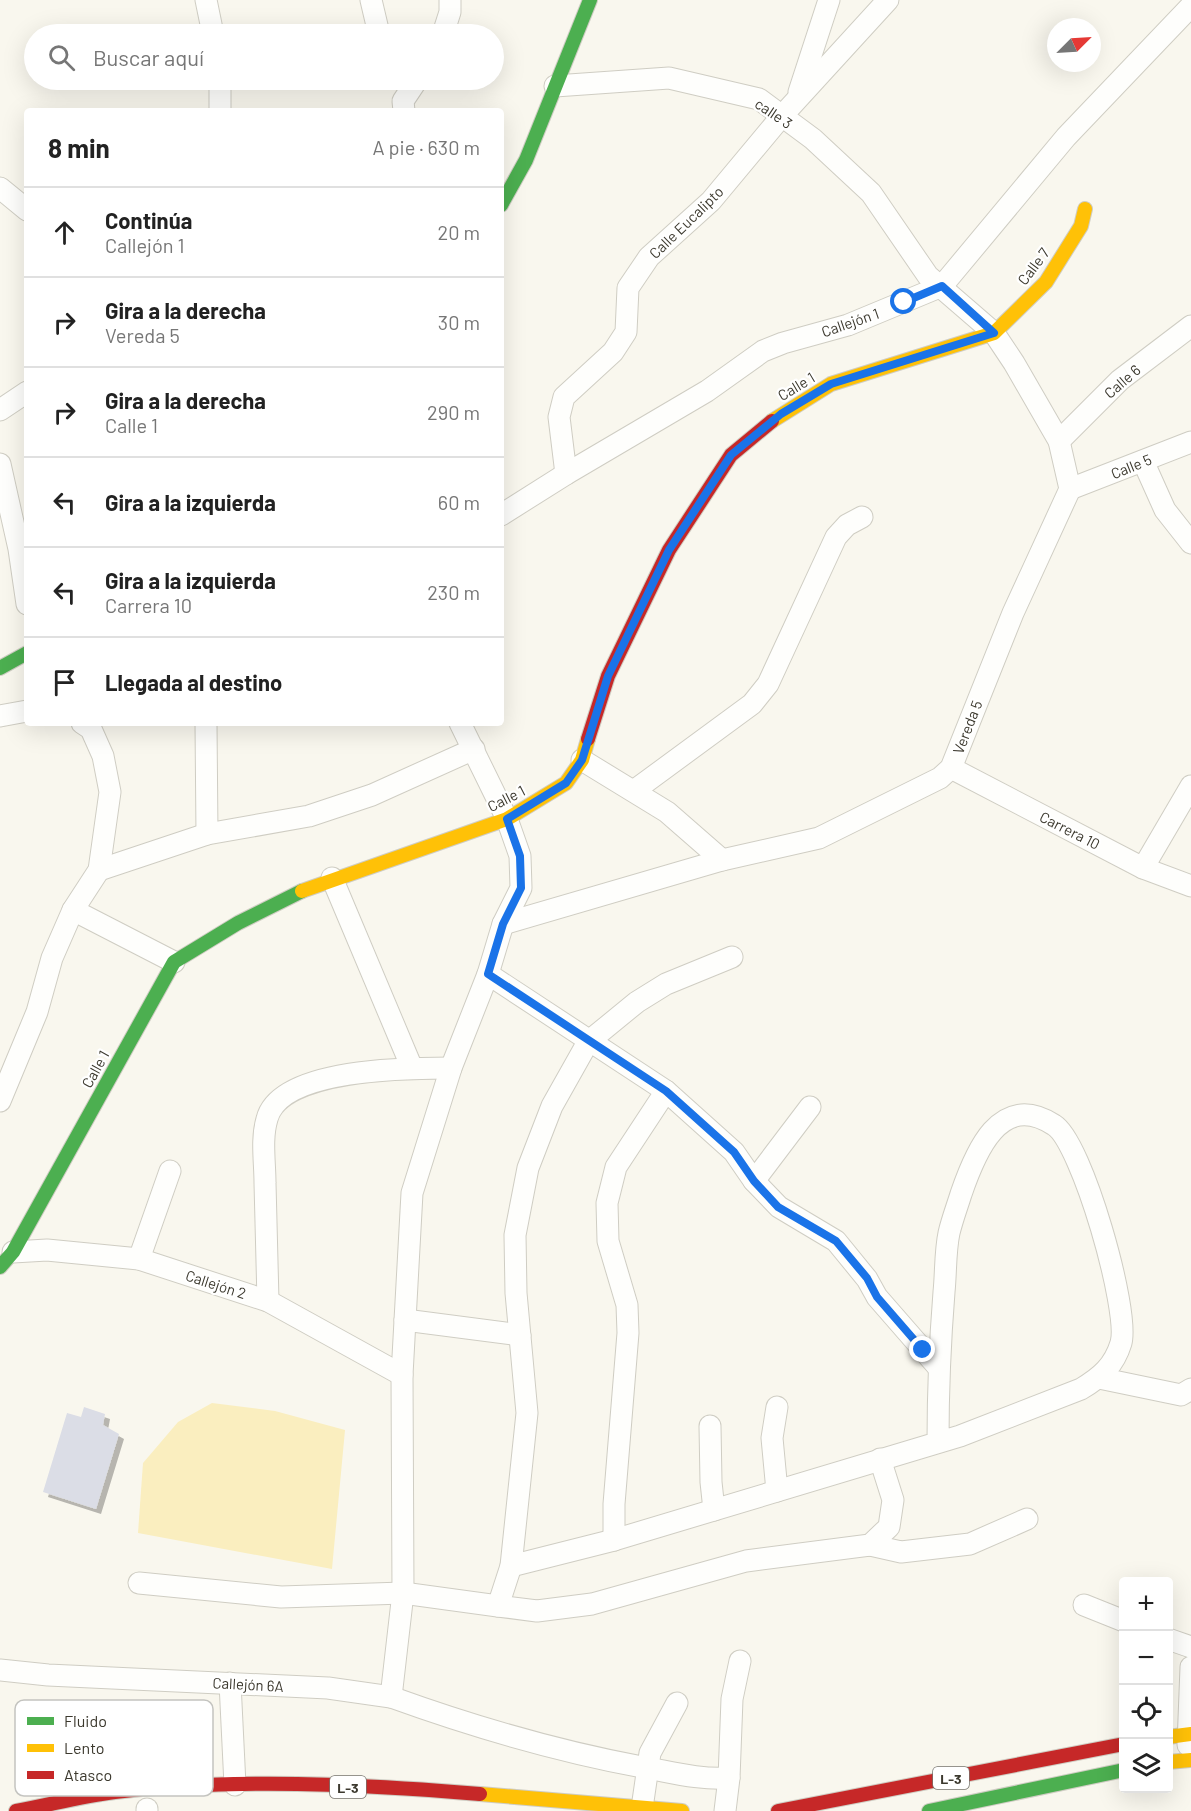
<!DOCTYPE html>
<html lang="es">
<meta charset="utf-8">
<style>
body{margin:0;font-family:Barlow,sans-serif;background:#f6f6f6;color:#222}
.controls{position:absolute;right:18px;bottom:18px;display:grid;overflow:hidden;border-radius:6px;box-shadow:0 6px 24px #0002}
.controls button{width:54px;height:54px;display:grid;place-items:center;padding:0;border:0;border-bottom:2px solid #e0e0e0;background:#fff;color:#222;font:30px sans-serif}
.compass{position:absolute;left:1047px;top:18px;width:54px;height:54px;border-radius:50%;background:#fff;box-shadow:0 6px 24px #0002;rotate:66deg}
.stop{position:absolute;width:18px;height:18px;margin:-14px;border:4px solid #1a73e8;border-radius:50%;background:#fff}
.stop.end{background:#1a73e8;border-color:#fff;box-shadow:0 2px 6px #0008}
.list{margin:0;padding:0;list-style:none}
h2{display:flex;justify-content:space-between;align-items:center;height:78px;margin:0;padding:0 24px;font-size:26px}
h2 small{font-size:20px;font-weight:400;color:#767676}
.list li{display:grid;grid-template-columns:39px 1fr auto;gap:18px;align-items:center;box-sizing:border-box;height:90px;padding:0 24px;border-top:2px solid #e0e0e0}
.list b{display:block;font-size:22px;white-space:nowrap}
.list p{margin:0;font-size:20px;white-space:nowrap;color:#767676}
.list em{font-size:20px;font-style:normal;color:#767676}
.icon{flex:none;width:33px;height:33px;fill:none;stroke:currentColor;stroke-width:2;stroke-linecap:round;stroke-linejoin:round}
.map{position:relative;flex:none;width:1191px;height:1811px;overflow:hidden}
.search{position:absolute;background:#fff;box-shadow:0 6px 24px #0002;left:24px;top:24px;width:480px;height:66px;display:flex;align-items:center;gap:15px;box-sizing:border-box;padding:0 21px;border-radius:33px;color:#767676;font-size:22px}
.panel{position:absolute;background:#fff;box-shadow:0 6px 24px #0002;left:24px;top:108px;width:480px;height:618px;border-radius:6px}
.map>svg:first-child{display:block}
.green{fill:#faeebf}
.building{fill:#dbdde6;filter:url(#shadow)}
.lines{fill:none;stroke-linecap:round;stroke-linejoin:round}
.street-casing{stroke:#cfcdc3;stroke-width:23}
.fast-casing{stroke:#cfcdc3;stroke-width:16}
.slow-casing{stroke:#cfcdc3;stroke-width:16}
.jam-casing{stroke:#cfcdc3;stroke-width:16}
.street{stroke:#fefefc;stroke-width:21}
.fast{stroke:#4caf50;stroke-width:14}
.slow{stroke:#ffc107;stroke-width:14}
.jam{stroke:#c62828;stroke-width:14}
.route{stroke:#1a73e8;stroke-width:8}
.labels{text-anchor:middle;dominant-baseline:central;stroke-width:4.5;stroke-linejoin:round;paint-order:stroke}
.shield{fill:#fff;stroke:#76746d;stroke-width:1.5}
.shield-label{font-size:14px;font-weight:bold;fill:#3c392e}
.street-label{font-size:15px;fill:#3c392e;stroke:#fff}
.key{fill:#fff;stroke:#c4c4c0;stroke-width:1.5}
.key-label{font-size:16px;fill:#3c392e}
</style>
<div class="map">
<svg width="1191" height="1811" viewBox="0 0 1191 1811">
<defs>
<filter id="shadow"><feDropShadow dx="5" dy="5" stdDeviation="0" flood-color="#0004"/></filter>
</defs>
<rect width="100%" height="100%" fill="#f9f7ee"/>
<polygon class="green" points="212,1403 275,1411 345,1430 332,1569 138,1533 143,1463 178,1422"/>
<polygon class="building" points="84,1407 105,1414 103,1425 119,1434 96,1509 43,1492 67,1413 81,1417"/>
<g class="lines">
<defs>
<g id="street">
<polyline points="206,0 213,34"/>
<polyline points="371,0 379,34"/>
<polyline points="443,34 450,12 450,0"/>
<polyline points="220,80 220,111"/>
<polyline points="799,92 829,0"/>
<polyline points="404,111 403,101 417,80"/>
<polyline points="0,188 27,210"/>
<polyline points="0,410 27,392"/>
<polyline points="1059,441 1120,380 1191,326"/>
<polyline points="1143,461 1165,510 1191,543"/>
<polyline points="0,464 19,549 27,604"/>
<polyline points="566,474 559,417 564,397 613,352 626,332 628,288 649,257 711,201 781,117 888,0"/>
<polyline points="1070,489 1191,442"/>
<polyline points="501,515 566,474 707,391 763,351 783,343 848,325 942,286 1066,137 1191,6"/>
<polyline points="0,716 27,711"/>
<polyline points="206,723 207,834"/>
<polyline points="582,760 667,812 722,860"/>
<polyline points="951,768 1143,868 1191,886"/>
<polyline points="635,790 752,704 768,684 836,537 847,525 862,517"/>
<polyline points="1143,868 1191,786"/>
<polyline points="99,870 207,834 309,816 372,795 474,749"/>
<polyline points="332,878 412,1068"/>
<polyline points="73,910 174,962"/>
<polyline points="503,924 722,860 819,838 940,778 951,768 1013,613 1070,489 1059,441 1014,363 994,333 928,276 871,193 813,139 759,99 669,78 555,86"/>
<polyline points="488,974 666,1091 734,1152 754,1181 779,1207 836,1241 867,1279 877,1297 938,1367"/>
<polyline points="0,1101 37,1012 52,958 73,910 99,870 110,792 103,756 91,729 82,723"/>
<polyline points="754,1181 810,1107"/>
<polyline points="13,1252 47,1250 139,1259 268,1301 402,1375"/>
<polyline points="139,1259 170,1171"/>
<path d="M268,1301c-1,-39 -2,-79 -3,-118 0,-21 -4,-44 2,-64 13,-51 143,-51 184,-51"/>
<polyline points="405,1320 520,1335"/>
<polyline points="1099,1378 1181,1395 1191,1389"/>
<polyline points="777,1407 772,1438 777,1491"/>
<polyline points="710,1426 711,1482 714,1510"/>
<polyline points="614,1540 614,1504 628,1333 627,1305 608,1241 607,1203 616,1167 666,1091"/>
<polyline points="870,1545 901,1552 970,1544 1027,1519"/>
<path d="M511,1566l103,-26 346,-104 121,-47c20,-12 33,-23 40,-46 9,-32 -39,-201 -67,-218 -54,-35 -79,28 -93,69 -4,13 -9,26 -12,39 -4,19 -3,40 -5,59 -4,50 -6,99 -6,150"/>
<polyline points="139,1583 281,1597 403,1593 498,1606 511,1566 527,1413 516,1293 515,1235 528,1168 552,1106 588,1042 637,1002 666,984 732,957"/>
<polyline points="1084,1605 1124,1621"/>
<polyline points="498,1606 537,1611 592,1604 746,1561 870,1545 889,1527 893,1500 880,1459"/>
<polyline points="1168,1639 1191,1647"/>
<polyline points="0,1670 48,1675 328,1688 391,1697 403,1593 402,1375 412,1193 451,1068 488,974 503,924 521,888 520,856 507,819 460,723"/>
<polyline points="230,1683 235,1785"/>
<path d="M391,1697c83,30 165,54 251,70 29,5 57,13 87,11l3,-79 8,-38"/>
<polyline points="1188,1745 1191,1667"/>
<polyline points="642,1808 650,1753 677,1703"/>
<polyline points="147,1809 147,1811"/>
<polyline points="725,1811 729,1778"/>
</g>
<g id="fast">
<polyline points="501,205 526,160 590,0"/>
<polyline points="0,668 27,653"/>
<polyline points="0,1267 13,1252 174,962 238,923 302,891"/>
<polyline points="929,1811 1124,1770"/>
</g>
<g id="slow">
<polyline points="772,421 831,384 994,333 1046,282 1081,226 1085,209"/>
<polyline points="302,891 507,819 566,783 582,760 588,739"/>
<polyline points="1168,1737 1191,1734"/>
<polyline points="1168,1762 1191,1760"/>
<polyline points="480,1794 682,1811"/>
</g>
<g id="jam">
<polyline points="588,739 608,676 669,550 731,455 772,421"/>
<path d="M16,1811c33,-6 66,-15 99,-19 120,-14 245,-8 365,2"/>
<polyline points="778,1811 1124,1744"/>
</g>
</defs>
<use href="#street" class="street-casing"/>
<use href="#fast" class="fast-casing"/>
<use href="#slow" class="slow-casing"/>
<use href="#jam" class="jam-casing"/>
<use href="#street" class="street"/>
<use href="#fast" class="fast"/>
<use href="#slow" class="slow"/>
<use href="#jam" class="jam"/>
</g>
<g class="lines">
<polyline class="route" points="904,302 942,286 994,333 831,384 781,414 731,455 669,550 608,676 582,760 566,783 507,819 520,856 521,888 503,924 488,974 666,1091 734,1152 754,1181 778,1207 836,1241 867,1278 877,1297 923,1350"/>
</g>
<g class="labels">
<g class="shield">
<rect x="933" y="1767" width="36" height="22" rx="4.5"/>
<rect x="330" y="1776" width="36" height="22" rx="4.5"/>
</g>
<g class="shield-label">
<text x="951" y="1778">L-3</text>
<text x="348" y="1787">L-3</text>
</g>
<g class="street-label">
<text transform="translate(774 113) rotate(34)">calle 3</text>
<text transform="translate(686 222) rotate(-44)">Calle Eucalipto</text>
<text transform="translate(1033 266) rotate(-53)">Calle 7</text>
<text transform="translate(850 322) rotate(-19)">Callejón 1</text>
<text transform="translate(1122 381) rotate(-41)">Calle 6</text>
<text transform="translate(796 386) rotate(-31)">Calle 1</text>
<text transform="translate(1131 466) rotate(-22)">Calle 5</text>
<text transform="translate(967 727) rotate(-69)">Vereda 5</text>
<text transform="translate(506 798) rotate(-27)">Calle 1</text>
<text transform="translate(1070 830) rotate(27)">Carrera 10</text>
<text transform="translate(95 1069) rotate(-61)">Calle 1</text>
<text transform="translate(216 1284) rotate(18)">Callejón 2</text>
<text transform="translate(248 1684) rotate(3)">Callejón 6A</text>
</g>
</g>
<rect x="15" y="1700" width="198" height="96" rx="9" class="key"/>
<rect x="27" y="1717" width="27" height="8" fill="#4caf50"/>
<rect x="27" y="1744" width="27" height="8" fill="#ffc107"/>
<rect x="27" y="1771" width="27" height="8" fill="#c62828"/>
<g class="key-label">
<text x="64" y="1727">Fluido</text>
<text x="64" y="1754">Lento</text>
<text x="64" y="1781">Atasco</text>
</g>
</svg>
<div class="controls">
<button>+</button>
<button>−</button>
<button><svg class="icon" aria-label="locate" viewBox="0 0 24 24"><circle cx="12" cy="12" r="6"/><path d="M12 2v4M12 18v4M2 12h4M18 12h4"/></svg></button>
<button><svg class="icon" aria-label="layers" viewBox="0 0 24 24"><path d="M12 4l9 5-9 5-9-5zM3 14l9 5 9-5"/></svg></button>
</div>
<svg class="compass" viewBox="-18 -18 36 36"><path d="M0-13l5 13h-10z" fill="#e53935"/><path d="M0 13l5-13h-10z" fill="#767676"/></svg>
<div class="stop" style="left:904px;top:302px"></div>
<div class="stop end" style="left:923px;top:1350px"></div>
<div class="search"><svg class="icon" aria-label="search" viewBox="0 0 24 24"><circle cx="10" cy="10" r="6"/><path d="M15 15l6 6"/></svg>Buscar aquí</div>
<section class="panel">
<h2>8 min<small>A pie · 630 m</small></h2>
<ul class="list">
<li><svg class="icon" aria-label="ahead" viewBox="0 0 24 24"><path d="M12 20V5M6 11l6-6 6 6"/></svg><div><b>Continúa</b><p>Callejón 1</p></div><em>20 m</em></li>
<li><svg class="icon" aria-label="right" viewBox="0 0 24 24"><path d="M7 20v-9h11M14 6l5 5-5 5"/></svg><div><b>Gira a la derecha</b><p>Vereda 5</p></div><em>30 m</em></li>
<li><svg class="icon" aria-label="right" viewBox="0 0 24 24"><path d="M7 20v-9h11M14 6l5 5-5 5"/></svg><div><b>Gira a la derecha</b><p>Calle 1</p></div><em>290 m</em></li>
<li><svg class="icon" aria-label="left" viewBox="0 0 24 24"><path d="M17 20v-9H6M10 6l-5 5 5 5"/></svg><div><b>Gira a la izquierda</b></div><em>60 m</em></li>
<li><svg class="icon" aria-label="left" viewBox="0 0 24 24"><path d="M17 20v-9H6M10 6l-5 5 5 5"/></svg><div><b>Gira a la izquierda</b><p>Carrera 10</p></div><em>230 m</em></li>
<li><svg class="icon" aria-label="arrive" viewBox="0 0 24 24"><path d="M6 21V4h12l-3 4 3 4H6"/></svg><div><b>Llegada al destino</b></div></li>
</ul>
</section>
</div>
